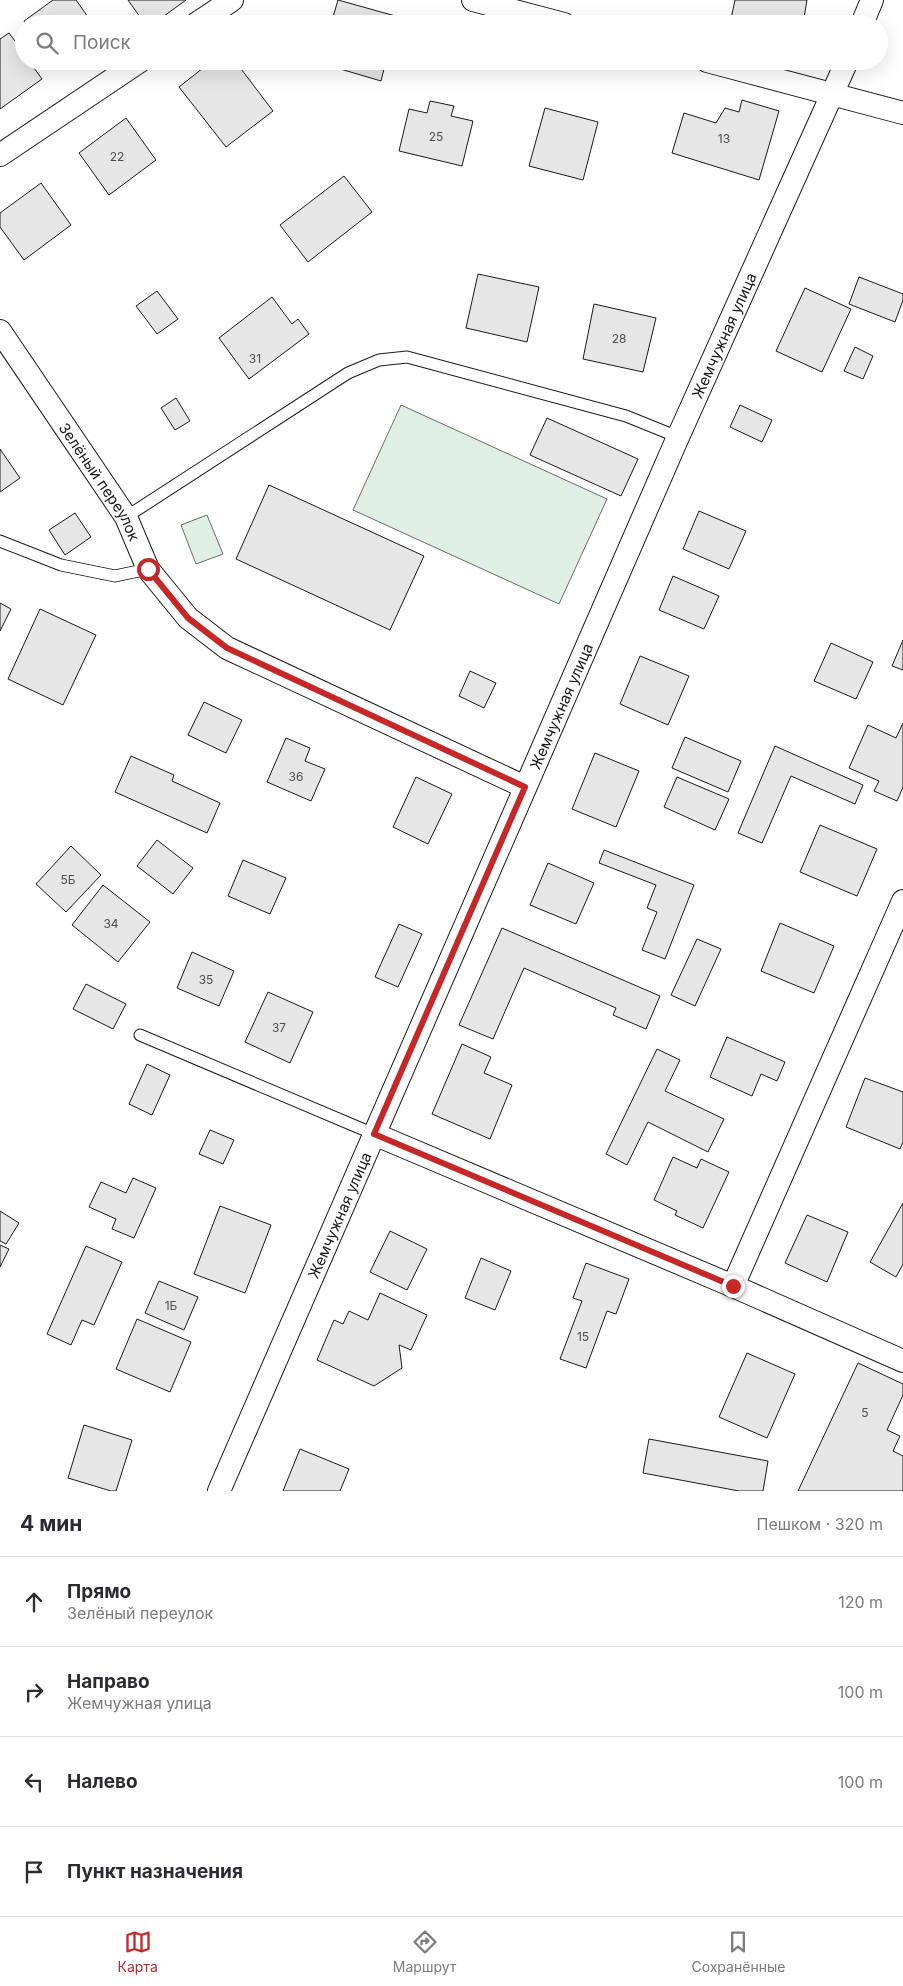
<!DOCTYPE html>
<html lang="ru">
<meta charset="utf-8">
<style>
body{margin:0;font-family:Inter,sans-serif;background:#f7f7f7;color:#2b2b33}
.stop{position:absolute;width:15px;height:15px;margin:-11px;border:4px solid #c62828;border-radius:50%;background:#fff}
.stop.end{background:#c62828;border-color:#fff;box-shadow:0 1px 5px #0008}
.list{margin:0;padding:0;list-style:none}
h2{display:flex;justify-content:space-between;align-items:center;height:65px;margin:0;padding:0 20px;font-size:21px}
h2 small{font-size:16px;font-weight:400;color:#7c7c81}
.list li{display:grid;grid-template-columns:32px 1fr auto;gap:15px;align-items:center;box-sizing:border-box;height:90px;padding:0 20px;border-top:1px solid #e1e1e2}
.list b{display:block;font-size:19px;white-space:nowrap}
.list p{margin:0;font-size:16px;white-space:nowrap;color:#7c7c81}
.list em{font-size:16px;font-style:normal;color:#7c7c81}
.icon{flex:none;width:28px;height:28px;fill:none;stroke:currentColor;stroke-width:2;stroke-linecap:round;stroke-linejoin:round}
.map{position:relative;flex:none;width:903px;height:1491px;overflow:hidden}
.search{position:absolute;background:#fff;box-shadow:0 5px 20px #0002;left:15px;right:15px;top:15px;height:55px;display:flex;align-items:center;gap:12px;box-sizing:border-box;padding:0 18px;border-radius:28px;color:#7c7c81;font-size:19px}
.sheet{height:425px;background:#fff}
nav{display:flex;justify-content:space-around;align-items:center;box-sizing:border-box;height:70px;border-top:1px solid #e1e1e2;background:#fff;font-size:14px;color:#7c7c81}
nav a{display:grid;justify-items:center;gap:2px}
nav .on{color:#c62828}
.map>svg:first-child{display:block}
.green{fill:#e0efe3;stroke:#6a6a6a}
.building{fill:#e6e6e6;stroke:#1a1a1a}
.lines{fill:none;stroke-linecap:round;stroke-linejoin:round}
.service-casing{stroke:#1a1a1a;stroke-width:13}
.minor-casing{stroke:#1a1a1a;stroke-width:24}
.service{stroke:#fff;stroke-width:11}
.minor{stroke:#fff;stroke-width:22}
.route{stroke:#c62828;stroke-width:6}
.labels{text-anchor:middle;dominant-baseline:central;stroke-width:4;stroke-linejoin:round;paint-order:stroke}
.number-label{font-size:12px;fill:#4d4d4d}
.street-label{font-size:15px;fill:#1a1a1a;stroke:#fff}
</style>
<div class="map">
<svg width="903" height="1491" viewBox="0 0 903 1491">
<rect width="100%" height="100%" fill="#fff"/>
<g class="green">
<polygon points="401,405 607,499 559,604 353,510"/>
<polygon points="207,515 223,554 196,564 181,525"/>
</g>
<g class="building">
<polygon points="53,0 76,0 93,24 26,24 24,21"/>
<polygon points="128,0 186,0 153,24 145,24"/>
<polygon points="338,0 399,17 397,24 331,24"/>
<polygon points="735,0 807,0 803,24 730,24"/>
<polygon points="9,33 24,53 24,61 29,61 42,79 0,109 0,39"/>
<polygon points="212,61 235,61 273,111 226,147 179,87"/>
<polygon points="321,61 386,61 381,81 320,63"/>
<polygon points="742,100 779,111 759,180 672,153 684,113 716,123 725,108 739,112"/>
<polygon points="430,101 454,106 451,116 473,121 462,166 399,151 409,109 427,113"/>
<polygon points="545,108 598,122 583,180 529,166"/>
<polygon points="126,118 156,160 109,195 79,153"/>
<polygon points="344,176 372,212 308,262 280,225"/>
<polygon points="41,183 71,225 24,260 0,227 0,213"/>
<polygon points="478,274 539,287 527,342 466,328"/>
<polygon points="859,277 903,294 903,300 895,322 849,304"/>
<polygon points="805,288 851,309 822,372 776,351"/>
<polygon points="157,291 178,319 157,334 136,306"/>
<polygon points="272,297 292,324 298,319 309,334 249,379 219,338"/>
<polygon points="594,304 656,318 643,372 583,359"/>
<polygon points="855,347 873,356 863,379 844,371"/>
<polygon points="176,398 190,421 175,430 161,408"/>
<polygon points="740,405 772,420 762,442 730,427"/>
<polygon points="547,418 638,459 621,496 530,455"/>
<polygon points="0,449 20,478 0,492"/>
<polygon points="269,485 424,556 390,630 236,559"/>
<polygon points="699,511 746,531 729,569 683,549"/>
<polygon points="75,513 91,537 65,555 49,530"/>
<polygon points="673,576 719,596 704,629 659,610"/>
<polygon points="0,603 11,609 0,631"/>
<polygon points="40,609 96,635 63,705 8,679"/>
<polygon points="903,640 903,670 892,666"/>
<polygon points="831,643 873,662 856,699 814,681"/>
<polygon points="640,656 689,676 668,725 620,704"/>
<polygon points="470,671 496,683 484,708 459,696"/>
<polygon points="204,702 242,720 226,753 188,735"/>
<polygon points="903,723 903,787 897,801 874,791 879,781 849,768 868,725 896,738"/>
<polygon points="685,737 741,761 728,792 672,768"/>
<polygon points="286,738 310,748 305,761 325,769 311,801 267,782"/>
<polygon points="775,746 863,785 855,804 791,776 762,843 738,833"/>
<polygon points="595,753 639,771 616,827 572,809"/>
<polygon points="131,756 174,775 172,781 220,803 207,833 115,792"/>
<polygon points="416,777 452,794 428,844 393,827"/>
<polygon points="677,777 729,799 715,830 664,807"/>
<polygon points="820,825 877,849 857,896 800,872"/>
<polygon points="157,840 193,868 173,894 137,866"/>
<polygon points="71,846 101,875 66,912 36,884"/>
<polygon points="604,850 694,885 665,959 642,950 657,912 647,908 656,885 599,863"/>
<polygon points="243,860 286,878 270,914 228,896"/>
<polygon points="548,863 594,883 576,924 530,905"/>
<polygon points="103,885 150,922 118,962 72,925"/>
<polygon points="780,923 834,946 814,993 761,971"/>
<polygon points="399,924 422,934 398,987 375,977"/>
<polygon points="502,928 660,996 646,1029 613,1015 616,1008 524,968 493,1039 459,1025"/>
<polygon points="697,939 721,949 695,1006 671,995"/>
<polygon points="192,952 234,971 219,1006 177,988"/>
<polygon points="86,984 126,1004 113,1029 73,1009"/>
<polygon points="268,992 313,1012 290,1063 245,1042"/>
<polygon points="727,1037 785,1062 777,1081 761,1074 752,1096 710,1077"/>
<polygon points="462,1044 491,1057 484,1073 512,1085 490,1139 432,1114"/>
<polygon points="657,1049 680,1060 665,1091 724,1119 708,1152 648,1122 627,1165 606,1154"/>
<polygon points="147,1064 170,1075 152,1115 129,1104"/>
<polygon points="865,1078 903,1092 903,1142 900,1149 846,1127"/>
<polygon points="210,1130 234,1140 223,1164 199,1154"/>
<polygon points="673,1157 697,1168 701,1159 729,1172 703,1228 675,1215 677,1211 654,1200"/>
<polygon points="133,1178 156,1188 134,1238 112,1229 116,1219 89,1207 101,1182 126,1193"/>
<polygon points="903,1203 903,1264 896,1277 870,1262"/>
<polygon points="220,1206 271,1225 245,1293 194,1274"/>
<polygon points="0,1211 19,1223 6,1244 0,1241"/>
<polygon points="807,1215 848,1232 827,1282 785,1263"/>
<polygon points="390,1231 427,1249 407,1290 370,1272"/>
<polygon points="0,1245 9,1249 0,1267"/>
<polygon points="86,1246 122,1262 94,1325 82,1320 71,1345 47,1334"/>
<polygon points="481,1258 511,1271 495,1310 465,1298"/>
<polygon points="586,1263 629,1279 616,1314 607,1311 586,1368 560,1359 582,1301 573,1298"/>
<polygon points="159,1281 198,1297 184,1330 145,1313"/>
<polygon points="380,1293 427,1315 411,1350 399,1345 402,1368 374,1386 317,1360 334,1320 343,1324 349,1311 368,1320"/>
<polygon points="137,1319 191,1342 170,1392 116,1369"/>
<polygon points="747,1353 795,1374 767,1438 719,1417"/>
<polygon points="858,1363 903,1384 903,1395 887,1430 900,1436 893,1451 903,1456 903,1491 798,1491"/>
<polygon points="84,1425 132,1440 116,1491 111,1491 68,1478"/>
<polygon points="649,1439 768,1461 763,1491 739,1491 643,1473"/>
<polygon points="300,1449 349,1469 340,1491 283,1491"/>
</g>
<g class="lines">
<defs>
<g id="service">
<polyline points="126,517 348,373 379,360 407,357 626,416 678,437"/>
<polyline points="0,541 61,565 115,576 148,569"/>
<polyline points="140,1035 374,1134"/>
</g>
<g id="minor">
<polyline points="473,0 564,24"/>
<polyline points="196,24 232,0"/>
<polyline points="862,24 872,0"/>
<polyline points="707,61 903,113"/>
<polyline points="0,155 140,61"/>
<path id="s1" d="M0,331l126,186 22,52 40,49 39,30 298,139"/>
<polyline points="374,1134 733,1286 903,1361"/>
<polyline points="733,1286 903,901"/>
<path id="s2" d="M219,1491l459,-1054 169,-376"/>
</g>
</defs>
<use href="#service" class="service-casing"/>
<use href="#minor" class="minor-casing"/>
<use href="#service" class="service"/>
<use href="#minor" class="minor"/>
</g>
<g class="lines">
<polyline class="route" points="148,569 188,618 227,648 525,787 374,1134 733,1286"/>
</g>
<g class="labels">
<g class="number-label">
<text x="436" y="136">25</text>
<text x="724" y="138">13</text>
<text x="117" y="156">22</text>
<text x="619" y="338">28</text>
<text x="255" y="358">31</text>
<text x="296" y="776">36</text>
<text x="68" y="879">5Б</text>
<text x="111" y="923">34</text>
<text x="206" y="979">35</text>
<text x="279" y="1027">37</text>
<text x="171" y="1305">1Б</text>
<text x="583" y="1336">15</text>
<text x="865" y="1412">5</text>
</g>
<g class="street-label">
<text stroke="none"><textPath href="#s2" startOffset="1261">Жемчужная улица</textPath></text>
<text stroke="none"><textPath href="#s1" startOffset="181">Зелёный переулок</textPath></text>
<text stroke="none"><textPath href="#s2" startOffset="856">Жемчужная улица</textPath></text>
<text stroke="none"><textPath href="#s2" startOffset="301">Жемчужная улица</textPath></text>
</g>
</g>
</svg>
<div class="stop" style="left:148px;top:569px"></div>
<div class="stop end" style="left:733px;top:1286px"></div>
<div class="search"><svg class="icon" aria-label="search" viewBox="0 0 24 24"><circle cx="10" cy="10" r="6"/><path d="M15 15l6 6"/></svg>Поиск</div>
</div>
<section class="sheet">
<h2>4 мин<small>Пешком · 320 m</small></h2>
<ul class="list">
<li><svg class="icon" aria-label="ahead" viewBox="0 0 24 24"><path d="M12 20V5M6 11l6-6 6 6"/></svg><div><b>Прямо</b><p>Зелёный переулок</p></div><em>120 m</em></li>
<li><svg class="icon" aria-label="right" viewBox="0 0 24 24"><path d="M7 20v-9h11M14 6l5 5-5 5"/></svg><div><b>Направо</b><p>Жемчужная улица</p></div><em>100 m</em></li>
<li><svg class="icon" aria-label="left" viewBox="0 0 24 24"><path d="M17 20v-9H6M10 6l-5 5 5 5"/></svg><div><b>Налево</b></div><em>100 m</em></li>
<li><svg class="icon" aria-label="arrive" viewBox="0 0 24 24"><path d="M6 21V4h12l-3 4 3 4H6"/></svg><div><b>Пункт назначения</b></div></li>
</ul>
</section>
<nav>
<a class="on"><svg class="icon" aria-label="map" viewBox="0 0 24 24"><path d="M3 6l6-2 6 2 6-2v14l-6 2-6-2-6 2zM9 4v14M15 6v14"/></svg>Карта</a>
<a><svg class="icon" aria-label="directions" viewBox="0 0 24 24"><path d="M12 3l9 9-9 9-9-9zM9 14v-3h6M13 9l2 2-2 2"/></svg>Маршрут</a>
<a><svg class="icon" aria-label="saved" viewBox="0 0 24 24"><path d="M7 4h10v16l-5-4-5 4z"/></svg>Сохранённые</a>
</nav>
